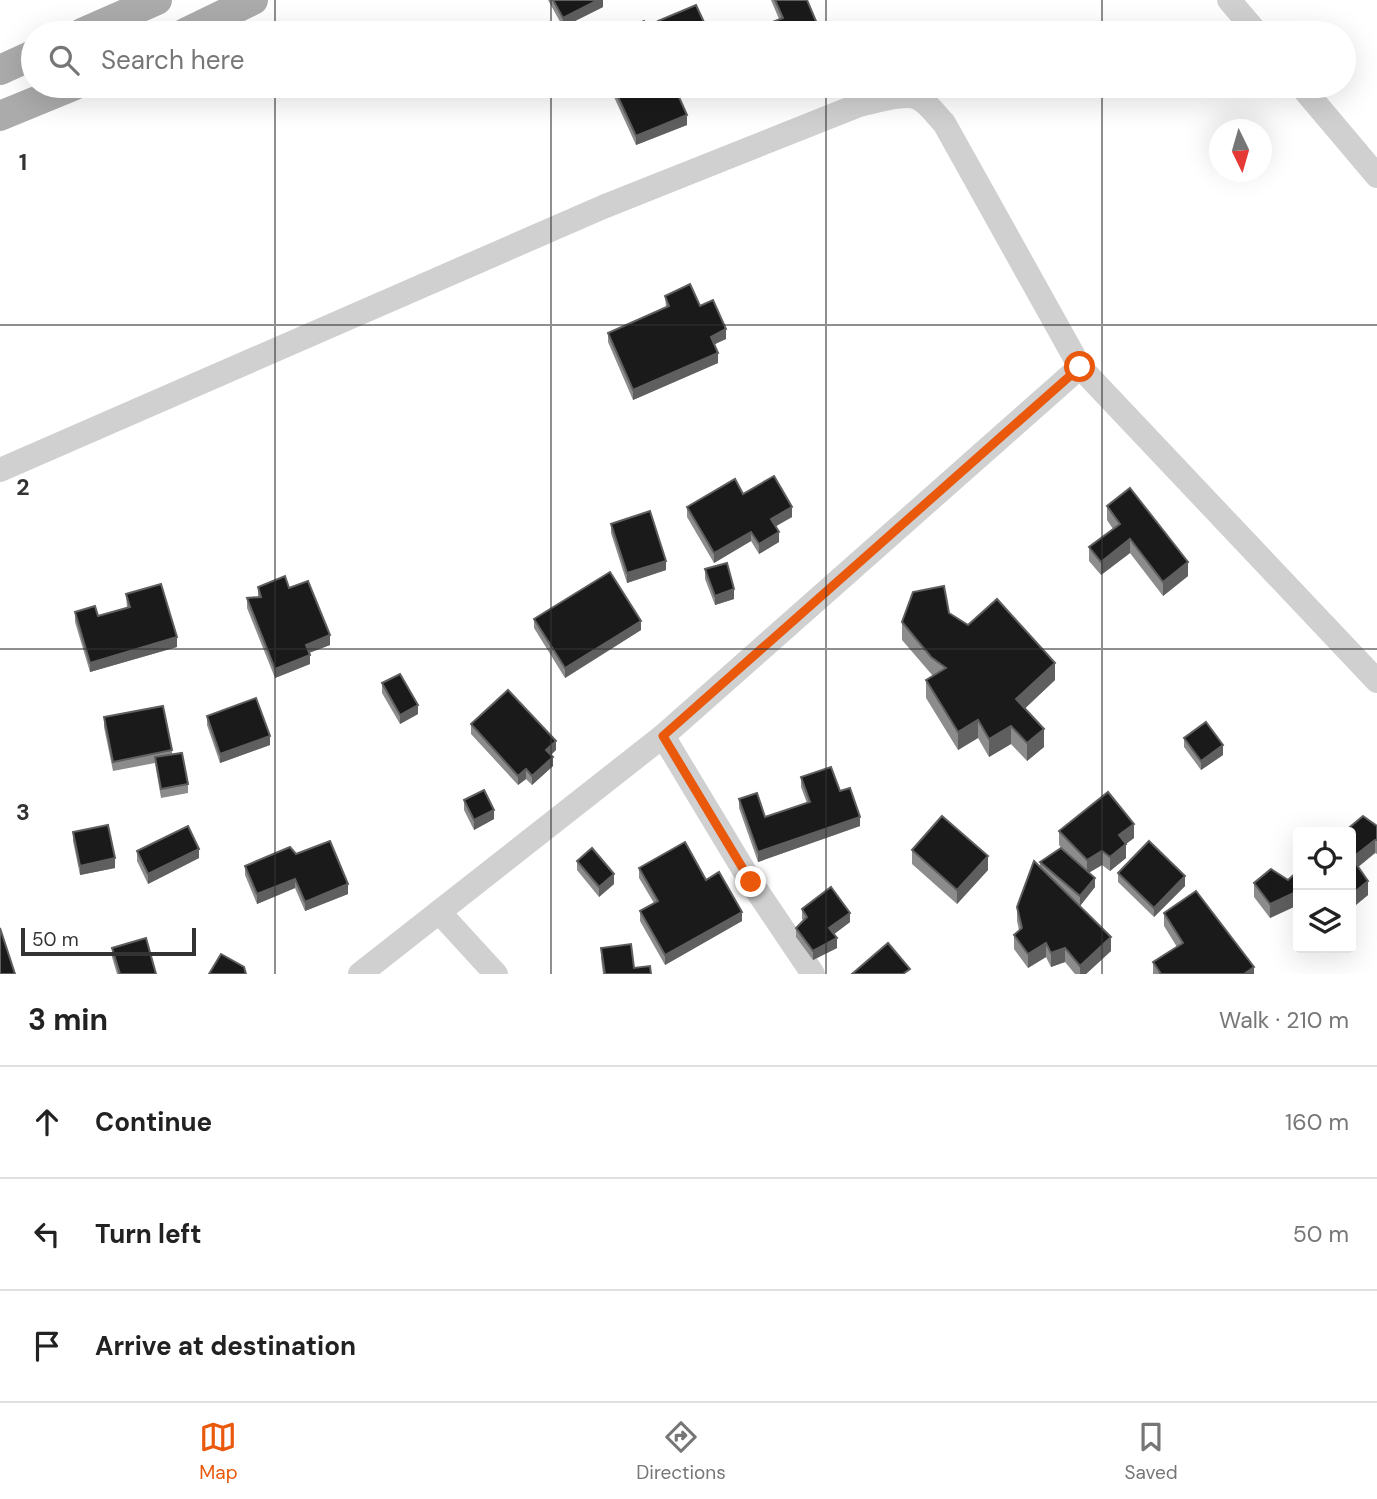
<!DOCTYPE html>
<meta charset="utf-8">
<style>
body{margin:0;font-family:"DM Sans",sans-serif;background:#f6f6f6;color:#222}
.controls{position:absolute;right:21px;bottom:21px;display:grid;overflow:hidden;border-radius:7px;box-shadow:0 7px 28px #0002}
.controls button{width:63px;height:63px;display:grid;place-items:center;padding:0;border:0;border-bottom:2px solid #e0e0e0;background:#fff;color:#222;font:35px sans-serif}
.compass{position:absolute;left:1209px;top:119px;width:63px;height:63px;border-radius:50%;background:#fff;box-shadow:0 7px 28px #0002;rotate:175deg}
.scale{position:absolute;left:21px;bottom:18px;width:175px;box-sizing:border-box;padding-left:7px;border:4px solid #333;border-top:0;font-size:19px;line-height:24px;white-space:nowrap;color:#333;-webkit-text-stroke:5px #fff;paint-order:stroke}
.stop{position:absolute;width:21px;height:21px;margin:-16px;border:5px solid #ea580c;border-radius:50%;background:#fff}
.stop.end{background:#ea580c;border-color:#fff;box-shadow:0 2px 7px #0008}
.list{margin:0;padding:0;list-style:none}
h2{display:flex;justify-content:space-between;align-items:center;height:91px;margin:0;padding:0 28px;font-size:30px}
h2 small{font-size:23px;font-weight:400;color:#767676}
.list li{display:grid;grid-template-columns:46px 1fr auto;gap:21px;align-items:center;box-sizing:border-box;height:112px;padding:0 28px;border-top:2px solid #e0e0e0}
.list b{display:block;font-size:26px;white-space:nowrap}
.list em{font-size:23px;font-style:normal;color:#767676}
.icon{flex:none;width:38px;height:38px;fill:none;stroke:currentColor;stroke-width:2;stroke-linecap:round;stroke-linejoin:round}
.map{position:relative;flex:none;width:1377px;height:974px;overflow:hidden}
.search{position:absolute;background:#fff;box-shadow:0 7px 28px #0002;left:21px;right:21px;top:21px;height:77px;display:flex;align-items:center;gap:18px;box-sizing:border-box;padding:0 24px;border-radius:38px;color:#767676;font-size:26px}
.sheet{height:427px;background:#fff}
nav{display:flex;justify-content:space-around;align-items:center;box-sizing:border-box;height:98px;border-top:2px solid #e0e0e0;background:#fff;font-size:19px;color:#767676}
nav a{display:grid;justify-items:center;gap:4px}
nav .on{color:#ea580c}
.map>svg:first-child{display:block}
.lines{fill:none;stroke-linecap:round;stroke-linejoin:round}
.minor{stroke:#d0d0d0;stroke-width:24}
.major{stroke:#ababab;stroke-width:30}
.wall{fill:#8c8c8c}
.shaded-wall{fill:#5f5f5f}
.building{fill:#1a1a1a;stroke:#5f5f5f;stroke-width:2}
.route{stroke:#ea580c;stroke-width:9}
.grid{fill:none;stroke:#333;stroke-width:2;stroke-opacity:0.55}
.grid-label{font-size:23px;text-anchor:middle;font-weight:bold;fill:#333;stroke:#fff;stroke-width:7;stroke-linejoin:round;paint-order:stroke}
</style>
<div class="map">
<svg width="1377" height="974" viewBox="0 0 1377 974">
<rect width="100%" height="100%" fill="#fff"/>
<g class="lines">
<g class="minor">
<polyline points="1229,0 1257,33"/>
<polyline points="1301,86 1377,176"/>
<path d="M0,470l603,-263 256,-102c14,-3 42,-12 56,-8 11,3 21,18 29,26l136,244 297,314"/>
<polyline points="663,736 751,882 813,974"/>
<polyline points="439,912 496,974"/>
<polyline points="360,974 663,736 1080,367"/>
</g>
<g class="major">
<polyline points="82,33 157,0"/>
<polyline points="185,33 253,0"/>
<polyline points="0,70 33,55"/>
<polyline points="0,116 73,86"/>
</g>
</g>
<g class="wall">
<polygon points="548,0 603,0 603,7 563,27"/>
<polygon points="771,0 807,0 821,33 754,33 754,29 779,19"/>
<polygon points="658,21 709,33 659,33 658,30"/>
<polygon points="609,86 674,86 687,125 636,145"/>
<polygon points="665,296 700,306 726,339 714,344 718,363 633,400 608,342 608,333 666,307"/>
<polygon points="743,494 792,517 776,526 779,542 759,554 751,541 714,563 687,517 687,507"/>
<polygon points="1107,506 1188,576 1163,596 1130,553 1101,575 1089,561 1089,547 1113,529 1107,520"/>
<polygon points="611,524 666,570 627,583 611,533"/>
<polygon points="705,569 734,599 715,605 705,579"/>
<polygon points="258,587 330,645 309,653 310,664 275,678 247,608 247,598 258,597"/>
<polygon points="126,594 177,647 90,672 75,622 75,612 98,616 127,608"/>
<polygon points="949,613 1055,680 1025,708 1044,747 1027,761 1011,744 989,757 978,738 958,750 926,698 926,680 933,676 902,640 902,622"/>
<polygon points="534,619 641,630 565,678 534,628"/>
<polygon points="382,683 418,714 400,724 382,693"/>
<polygon points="207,716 270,745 220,763 207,725"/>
<polygon points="104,717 172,750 172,754 188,784 188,793 161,798 155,763 113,771 104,727"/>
<polygon points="471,724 556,750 551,755 553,766 532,785 526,779 518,785 471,734"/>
<polygon points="1184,738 1223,755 1201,770 1184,747"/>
<polygon points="801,777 840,791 860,826 758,862 739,808 739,799 765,817 807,803 801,787"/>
<polygon points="464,800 494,819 474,830 464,810"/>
<polygon points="1377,826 1377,854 1375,853 1358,867 1368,895 1351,909 1351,832"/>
<polygon points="1059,831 1134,838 1126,844 1126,858 1110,871 1102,865 1089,872 1095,887 1080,906 1111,951 1086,974 1075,974 1065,962 1051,967 1046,957 1028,968 1014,949 1014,935 1019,930 1017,921 1017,907 1040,868 1040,862 1064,851 1059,845"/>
<polygon points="73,832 115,868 80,875 73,841"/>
<polygon points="912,850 988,870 957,904 912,864"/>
<polygon points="137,851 199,858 148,884 137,861"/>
<polygon points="296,854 348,894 305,911 295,888 257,904 245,875 245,866"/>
<polygon points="577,861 614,884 599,897 577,870"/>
<polygon points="639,868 706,880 742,921 665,965 640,921 640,911 654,903 639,878"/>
<polygon points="1298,871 1298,905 1270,918 1254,897 1254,883 1288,880"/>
<polygon points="1118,873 1185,886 1154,917 1118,882"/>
<polygon points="802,909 850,922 834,934 837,948 813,960 796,937 796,928 803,920 802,919"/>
<polygon points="1164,913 1254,974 1153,974 1153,962 1177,947 1164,926"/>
<polygon points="112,948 156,974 117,974 112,957"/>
<polygon points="601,948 634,968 651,974 603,974 601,958"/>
</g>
<g class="shaded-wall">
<polygon points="598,0 603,0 603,7 563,27 563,18"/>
<polygon points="687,115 687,125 636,145 636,136"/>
<polygon points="726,329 726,339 711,346 711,337"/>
<polygon points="718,353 718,363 633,400 633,390"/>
<polygon points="792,507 792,517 771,529 771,519"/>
<polygon points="751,532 751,541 714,563 714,553"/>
<polygon points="779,532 779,542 759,554 759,544"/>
<polygon points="1130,539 1130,553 1101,575 1101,562"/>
<polygon points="666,561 666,570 627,583 627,573"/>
<polygon points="1188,562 1188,576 1163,596 1163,582"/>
<polygon points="734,589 734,599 715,605 715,596"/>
<polygon points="641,621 641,630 565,678 565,668"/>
<polygon points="330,635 330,645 306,654 306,645"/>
<polygon points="177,637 177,647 90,672 90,663"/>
<polygon points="310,655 310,664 275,678 275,669"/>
<polygon points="1055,663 1055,680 1016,717 1016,699"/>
<polygon points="418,705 418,714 400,724 400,715"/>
<polygon points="978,720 978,738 958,750 958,732"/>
<polygon points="1011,726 1011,744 989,757 989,739"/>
<polygon points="1044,729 1044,747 1027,761 1027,743"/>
<polygon points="270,736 270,745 220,763 220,754"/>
<polygon points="556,741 556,750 546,759 546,750"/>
<polygon points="1223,745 1223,755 1201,770 1201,761"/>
<polygon points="553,757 553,766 532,785 532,776"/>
<polygon points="526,769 526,779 518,785 518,776"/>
<polygon points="494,810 494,819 474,830 474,820"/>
<polygon points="860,817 860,826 758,862 758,852"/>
<polygon points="1134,824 1134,838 1119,849 1119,835"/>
<polygon points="1375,840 1375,853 1352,872 1352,858"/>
<polygon points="1126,844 1126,858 1110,871 1110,857"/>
<polygon points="199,849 199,858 148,884 148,874"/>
<polygon points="1102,851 1102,865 1087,874 1087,860"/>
<polygon points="988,856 988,870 957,904 957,890"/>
<polygon points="115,858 115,868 80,875 80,866"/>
<polygon points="614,874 614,884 599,897 599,887"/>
<polygon points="1185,876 1185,886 1154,917 1154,908"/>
<polygon points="1095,878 1095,887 1080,906 1080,896"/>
<polygon points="295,879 295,888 257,904 257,894"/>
<polygon points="1368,881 1368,895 1351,909 1351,895"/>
<polygon points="348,884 348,894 305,911 305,902"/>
<polygon points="1298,891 1298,905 1270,918 1270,904"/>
<polygon points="742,912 742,921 665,965 665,955"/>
<polygon points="850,913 850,922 829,938 829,928"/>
<polygon points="1111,937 1111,951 1086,974 1080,974 1080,966"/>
<polygon points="837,938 837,948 813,960 813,951"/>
<polygon points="1046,943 1046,957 1028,968 1028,954"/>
<polygon points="1065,948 1065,962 1051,967 1051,953"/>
<polygon points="1254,967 1254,974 1244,974"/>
</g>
<g class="building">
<polygon points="553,0 598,0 563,18"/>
<polygon points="775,0 807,0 821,33 756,33 754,29 783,18"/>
<polygon points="696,5 709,33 664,33 658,21"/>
<polygon points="644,21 650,33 615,33"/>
<polygon points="613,86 674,86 687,115 636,136"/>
<polygon points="690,284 700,306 713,300 726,329 711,337 718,353 633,390 608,333 669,306 665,296"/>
<polygon points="774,476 792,507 771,519 779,532 759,544 751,532 714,553 687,507 735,479 743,494"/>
<polygon points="1130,488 1188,562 1163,582 1130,539 1101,562 1089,547 1120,524 1107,506"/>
<polygon points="650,511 666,561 627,573 611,524"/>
<polygon points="727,563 734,589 715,596 705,569"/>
<polygon points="610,572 641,621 565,668 534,619"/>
<polygon points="285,576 289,588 308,581 330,635 306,645 310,655 275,669 247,598 261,597 258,587"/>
<polygon points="161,584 177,637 90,663 75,612 95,606 98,616 130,607 126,594"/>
<polygon points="944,586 949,613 968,625 997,599 1055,663 1016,699 1044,729 1027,743 1011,726 989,739 978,720 958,732 926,680 946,668 931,657 902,622 913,592"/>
<polygon points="400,674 418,705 400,715 382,683"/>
<polygon points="508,690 556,741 546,750 553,757 532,776 526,769 518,776 471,724"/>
<polygon points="256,698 270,736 220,754 207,716"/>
<polygon points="163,706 172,750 113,762 104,717"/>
<polygon points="1206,722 1223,745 1201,761 1184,738"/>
<polygon points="182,753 188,784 161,789 155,757"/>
<polygon points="831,767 840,791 850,788 860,817 758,852 739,799 757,793 765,817 810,802 801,777"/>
<polygon points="484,790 494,810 474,820 464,800"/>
<polygon points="1108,792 1134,824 1119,835 1126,844 1110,857 1102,851 1087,860 1059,831"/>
<polygon points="942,816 988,856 957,890 912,850"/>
<polygon points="1363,816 1377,826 1377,840 1375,840 1352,858 1368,881 1351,895 1351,832 1344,832"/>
<polygon points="108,825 115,858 80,866 73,832"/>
<polygon points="188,826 199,849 148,874 137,851"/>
<polygon points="330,841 348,884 305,902 295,879 257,894 245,866 290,847 296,854"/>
<polygon points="1149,841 1185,876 1154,908 1118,873"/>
<polygon points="685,842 706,880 719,872 742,912 665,955 640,911 658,901 639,868"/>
<polygon points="592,848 614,874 599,887 577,861"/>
<polygon points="1061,848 1095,878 1080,896 1040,862"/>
<polygon points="1034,861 1111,937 1080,966 1065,948 1051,953 1046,943 1028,954 1014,935 1022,928 1017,907"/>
<polygon points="1271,869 1288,880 1298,871 1298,891 1270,904 1254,883"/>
<polygon points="831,887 850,913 829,928 837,938 813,951 796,928 807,917 802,909"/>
<polygon points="1196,891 1254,967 1244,974 1161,974 1153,962 1183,943 1164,913"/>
<polygon points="0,928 15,974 0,974"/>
<polygon points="146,938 156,974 120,974 112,948"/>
<polygon points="888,943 910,969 903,974 852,974"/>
<polygon points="631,944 634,968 650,966 651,974 605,974 601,948"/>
<polygon points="221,954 244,967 246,974 209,974"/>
</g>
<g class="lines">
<polyline class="route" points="751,882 663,736 1080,367"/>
</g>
<path class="grid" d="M275,0v33M551,0v33M826,0v33M1102,0v33M275,86v888M551,86v888M826,86v888M1102,86v888M0,325h1377M0,649h1377"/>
<g class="grid-label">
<text x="23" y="170">1</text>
<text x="23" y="495">2</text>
<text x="23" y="820">3</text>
</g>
</svg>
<div class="controls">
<button><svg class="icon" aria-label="locate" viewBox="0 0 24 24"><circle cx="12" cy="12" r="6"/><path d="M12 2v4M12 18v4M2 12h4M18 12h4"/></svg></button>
<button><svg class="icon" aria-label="layers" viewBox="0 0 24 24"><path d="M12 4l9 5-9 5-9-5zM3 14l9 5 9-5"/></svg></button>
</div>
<svg class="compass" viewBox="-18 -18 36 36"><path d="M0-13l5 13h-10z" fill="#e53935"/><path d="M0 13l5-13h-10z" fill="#767676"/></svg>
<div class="scale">50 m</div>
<div class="stop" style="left:1080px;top:367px"></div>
<div class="stop end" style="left:751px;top:882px"></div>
<div class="search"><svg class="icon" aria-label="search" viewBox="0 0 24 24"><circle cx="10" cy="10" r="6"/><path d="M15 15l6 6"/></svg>Search here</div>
</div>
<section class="sheet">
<h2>3 min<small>Walk · 210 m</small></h2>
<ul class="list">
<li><svg class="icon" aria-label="ahead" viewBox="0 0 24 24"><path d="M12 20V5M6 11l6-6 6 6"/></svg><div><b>Continue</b></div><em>160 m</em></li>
<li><svg class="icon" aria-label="left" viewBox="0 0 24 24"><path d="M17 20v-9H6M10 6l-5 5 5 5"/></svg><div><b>Turn left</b></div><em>50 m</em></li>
<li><svg class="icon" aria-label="arrive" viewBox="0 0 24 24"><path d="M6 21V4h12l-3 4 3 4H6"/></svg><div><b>Arrive at destination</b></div></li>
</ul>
</section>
<nav>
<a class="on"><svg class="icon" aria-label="map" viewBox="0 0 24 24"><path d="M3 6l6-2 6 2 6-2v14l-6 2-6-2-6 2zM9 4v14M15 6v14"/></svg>Map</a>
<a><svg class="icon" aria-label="directions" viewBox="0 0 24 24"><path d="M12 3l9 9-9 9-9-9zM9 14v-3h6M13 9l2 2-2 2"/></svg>Directions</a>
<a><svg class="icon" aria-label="saved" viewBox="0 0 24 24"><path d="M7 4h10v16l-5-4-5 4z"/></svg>Saved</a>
</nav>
